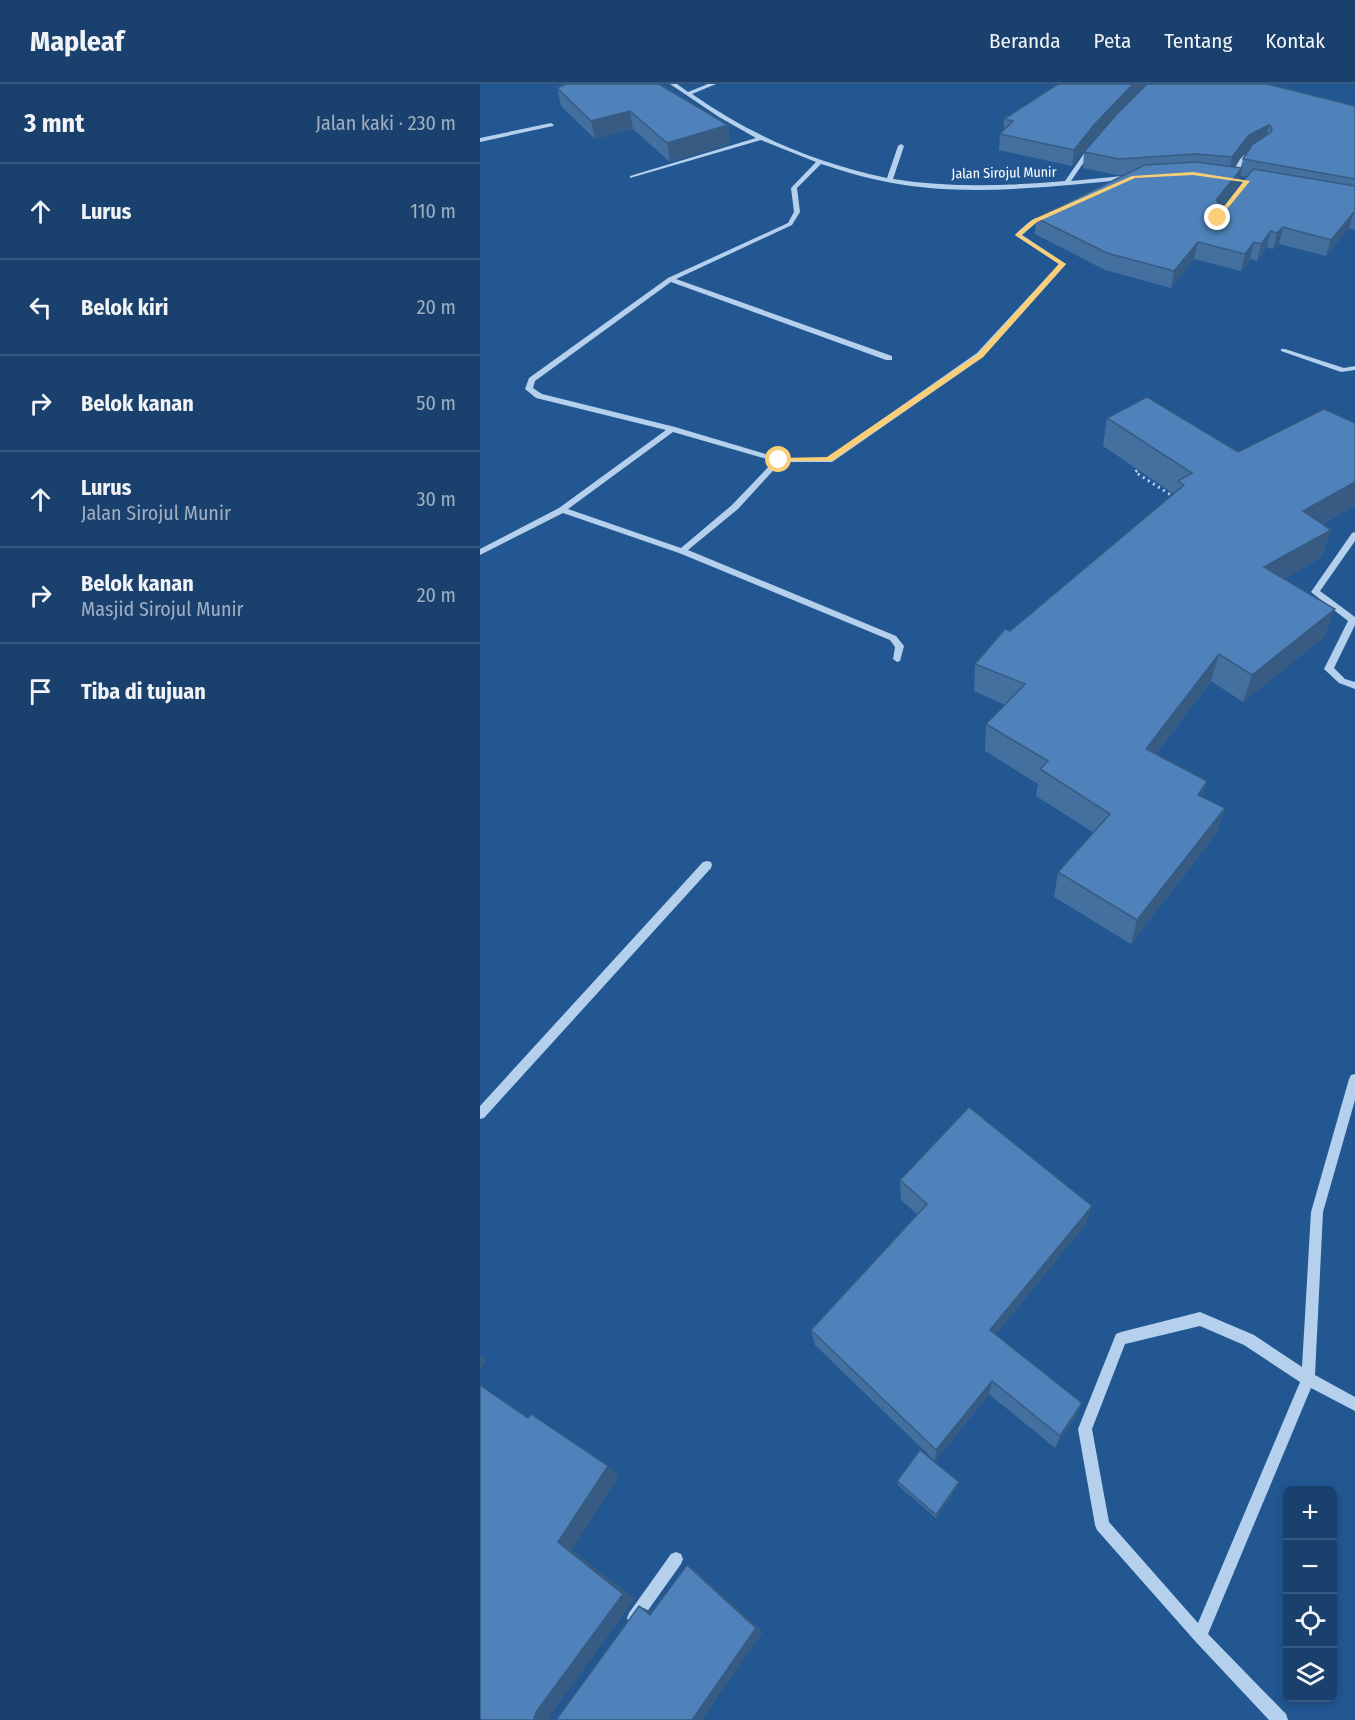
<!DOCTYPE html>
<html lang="id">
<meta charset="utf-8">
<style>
body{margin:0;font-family:"Fira Sans Condensed",sans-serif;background:#274c76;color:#f1f3f6}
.controls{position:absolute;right:18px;bottom:18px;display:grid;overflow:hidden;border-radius:9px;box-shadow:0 3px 9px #0003}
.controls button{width:54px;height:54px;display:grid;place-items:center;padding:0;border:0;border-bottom:2px solid #385a81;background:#1a416e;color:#f1f3f6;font:30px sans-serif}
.stop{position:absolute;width:18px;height:18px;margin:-14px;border:4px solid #f9ce76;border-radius:50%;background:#fff}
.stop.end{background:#f9ce76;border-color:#fff;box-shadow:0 2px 6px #0008}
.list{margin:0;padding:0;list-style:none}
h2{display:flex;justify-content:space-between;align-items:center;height:78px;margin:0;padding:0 24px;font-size:26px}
h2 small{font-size:20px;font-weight:400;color:#9fafc2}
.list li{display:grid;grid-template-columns:39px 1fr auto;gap:18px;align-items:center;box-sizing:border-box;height:96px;padding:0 24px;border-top:2px solid #385a81}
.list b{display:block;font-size:22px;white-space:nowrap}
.list p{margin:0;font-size:20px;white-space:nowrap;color:#9fafc2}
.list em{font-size:20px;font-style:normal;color:#9fafc2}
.icon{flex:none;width:33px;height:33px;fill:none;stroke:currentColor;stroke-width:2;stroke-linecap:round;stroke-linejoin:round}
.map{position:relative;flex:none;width:875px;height:1636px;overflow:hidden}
header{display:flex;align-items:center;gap:36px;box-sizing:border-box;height:84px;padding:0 30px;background:#1a416e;border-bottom:2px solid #385a81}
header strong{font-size:28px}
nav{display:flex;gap:33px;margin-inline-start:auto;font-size:21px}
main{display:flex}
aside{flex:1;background:#1a416e}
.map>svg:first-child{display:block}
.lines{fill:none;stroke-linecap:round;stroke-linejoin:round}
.path{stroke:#b4d0ed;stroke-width:3;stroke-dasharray:2 4;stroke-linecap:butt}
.minor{fill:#b4d0ed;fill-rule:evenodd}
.wall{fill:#4470a0;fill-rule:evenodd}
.shaded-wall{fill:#375b82}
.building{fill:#4f82ba;stroke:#375b82;stroke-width:1.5}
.route{fill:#f9ce76}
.labels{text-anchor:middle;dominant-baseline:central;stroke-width:4.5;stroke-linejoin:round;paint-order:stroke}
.far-street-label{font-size:14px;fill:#fff;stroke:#225792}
</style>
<header>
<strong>Mapleaf</strong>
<nav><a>Beranda</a><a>Peta</a><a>Tentang</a><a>Kontak</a></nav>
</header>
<main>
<aside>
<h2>3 mnt<small>Jalan kaki · 230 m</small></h2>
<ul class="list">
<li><svg class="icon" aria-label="ahead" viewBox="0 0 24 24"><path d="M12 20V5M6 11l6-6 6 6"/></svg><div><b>Lurus</b></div><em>110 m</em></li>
<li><svg class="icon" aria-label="left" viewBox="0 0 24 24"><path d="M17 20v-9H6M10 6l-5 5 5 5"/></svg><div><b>Belok kiri</b></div><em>20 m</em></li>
<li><svg class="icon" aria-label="right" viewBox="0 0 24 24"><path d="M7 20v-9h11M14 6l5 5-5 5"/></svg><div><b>Belok kanan</b></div><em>50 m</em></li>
<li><svg class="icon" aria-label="ahead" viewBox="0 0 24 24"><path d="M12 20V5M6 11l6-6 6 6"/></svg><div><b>Lurus</b><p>Jalan Sirojul Munir</p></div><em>30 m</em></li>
<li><svg class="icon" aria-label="right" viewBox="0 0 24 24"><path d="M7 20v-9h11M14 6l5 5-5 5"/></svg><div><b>Belok kanan</b><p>Masjid Sirojul Munir</p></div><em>20 m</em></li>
<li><svg class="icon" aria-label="arrive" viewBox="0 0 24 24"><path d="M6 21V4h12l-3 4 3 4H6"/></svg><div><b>Tiba di tujuan</b></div></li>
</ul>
</aside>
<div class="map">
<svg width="875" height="1636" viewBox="0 0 875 1636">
<rect width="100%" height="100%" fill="#225792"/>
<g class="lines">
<polyline class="path" points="662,383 655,388 694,413"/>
<g class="minor">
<path d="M190,0h7l11,8 20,-8h8l-24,10c62,43 122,68 195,84l11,-32 3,-2 3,2 -11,33c57,9 114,7 172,2l25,-36 2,-1 3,2 -24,35 62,-6 3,2 -3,2c-81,7 -165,19 -246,3 -21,-4 -44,-11 -66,-18l-24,24 3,24 -8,13 -116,54 216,77v4h-6l-215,-78 -136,99 -2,7 9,6 133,33 104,31h48l150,-105 82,-89 -44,-29c9,-9 21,-21 34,-21v2l-12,6 -15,13 44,29 -83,93 -151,105h-51l-43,47 -50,41 208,86 8,10 -4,15 -3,1 -4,-3 2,-12 -5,-7 -211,-87 -116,-40 -83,42v-6l79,-41 107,-78 -130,-32 -11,-9 4,-11 139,-100 120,-55 6,-11 -3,-24 25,-26 -55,-22 -131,38v-2l126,-38 -37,-21zM193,348l101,29 -42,44 -51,43 -113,-39z"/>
<polygon points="71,39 74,41 73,42 0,58 0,54"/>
<polygon points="771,65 776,66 764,77 754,95 750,95 749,94 760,75"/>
<polygon points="801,265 805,265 864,284 875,282 875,286 861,288 801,267"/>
<polygon points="875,448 875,457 840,507 875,533 875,541 854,584 865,595 875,598 875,605 859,599 844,585 868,537 831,508 872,449"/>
<polygon points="227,777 231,778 232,781 231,784 4,1034 0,1035 0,1022 223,778"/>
<path d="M875,990v26l-32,112 -8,163 40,22v14l-44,-23 -103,246 78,80 2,6h-19l-74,-79 -98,-111 -2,-5 -17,-96 38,-95 5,-2 79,-20 54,23 48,32 9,-155 38,-133 2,-4zM720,1242l44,19 56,37 -102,241 -89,-101 -17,-93 33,-85z"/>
<polygon points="196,1468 201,1470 203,1475 201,1480 159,1539 154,1541 149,1539 147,1534 149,1529 191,1470"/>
</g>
</g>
<g class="wall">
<polygon points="77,4 248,41 250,60 190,78 153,45 115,55 81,22"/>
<path d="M875,22v124l-6,-2 -23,28 -47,-12 -6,5 -6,-2 -10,14 -7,-2 -9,12 -47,-12 -23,29 -66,-18 -70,-36 1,-16 90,-43h-9l-34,-7 1,-16 27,-31 -19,19 -20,26 -73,-16 1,-16 4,-4v-11zM770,65l-7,10 -2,8h-7l12,-16zM760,92l7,1 -22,27 -3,1 17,-21z"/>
<polygon points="627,334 758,368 875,421 842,440 851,446 841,474 804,495 845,552 763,618 731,597 676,670 722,713 745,724 736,750 651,860 574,813 578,788 614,749 556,712 558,700 505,667 506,640 525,621 494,607 495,580 530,547 694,410 623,362"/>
<polygon points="420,1096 606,1140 515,1251 602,1319 596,1332 575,1364 509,1310 455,1377 335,1261 331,1246 437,1130 421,1116"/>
<polygon points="417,1397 479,1398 478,1402 456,1434 418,1401"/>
</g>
<g class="shaded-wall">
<polygon points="653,0 668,0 646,21 612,56 592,82 594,66 614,41"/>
<polygon points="150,27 153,45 115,55 111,37"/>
<polygon points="248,41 250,60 190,78 187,59"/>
<polygon points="789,41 785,57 766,67 749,90 752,73 769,51"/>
<polygon points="762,84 759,100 733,133 736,116"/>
<polygon points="874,128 869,144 846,172 851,156"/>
<polygon points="803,143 799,160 793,165 797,149"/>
<polygon points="791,147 787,163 777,177 781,160"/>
<polygon points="718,158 714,175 691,204 694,187"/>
<polygon points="774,158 770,175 761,187 765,170"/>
<polygon points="875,398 875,421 814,455 823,427"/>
<polygon points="851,446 841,474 776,511 784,483"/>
<polygon points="855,525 845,552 763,618 772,591"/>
<polygon points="739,570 731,597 659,692 666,665"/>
<polygon points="727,697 719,723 718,711"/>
<polygon points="745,724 736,750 651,860 657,836"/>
<polygon points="612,1122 606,1140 507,1261 510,1246"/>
<polygon points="0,1271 7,1277 0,1286"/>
<polygon points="512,1297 509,1310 455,1377 456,1366"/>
<polygon points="602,1319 596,1332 575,1364 580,1352"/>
<polygon points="128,1382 139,1392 92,1466 155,1515 72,1629 70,1636 54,1636 78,1458"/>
<polygon points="479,1398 478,1402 456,1434 456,1431"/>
<polygon points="207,1481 216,1487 283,1548 222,1636 212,1636"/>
<polygon points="159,1522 170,1527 181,1536 170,1531"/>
</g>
<g class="building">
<polygon points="86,0 179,0 248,41 187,59 150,27 111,37 77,4"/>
<polygon points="578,0 653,0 614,41 594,66 520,50 533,37 524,35"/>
<polygon points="667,0 787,0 875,22 875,95 763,75 772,61 791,48 792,44 789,41 769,51 752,73 716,70 639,75 604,68 635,32"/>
<polygon points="716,78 762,84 736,116 740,121 745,120 773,85 875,102 875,128 874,128 851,156 803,143 797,149 791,147 781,160 774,158 765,170 718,158 694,187 627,169 556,134 665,81"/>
<polygon points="667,313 758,368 844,325 875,339 875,398 823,427 851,446 784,483 855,525 772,591 739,570 666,665 727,697 718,711 745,724 657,836 578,788 630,730 560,685 568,677 506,640 545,600 495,580 525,545 530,547 704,401 698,397 712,389 627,334"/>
<polygon points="489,1023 612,1122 510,1246 602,1319 580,1352 512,1297 456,1366 331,1246 447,1120 420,1096"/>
<polygon points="0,1301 48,1334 51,1330 128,1382 78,1458 143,1510 56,1628 54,1636 0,1636"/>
<polygon points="440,1366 479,1398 456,1431 417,1397"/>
<polygon points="207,1481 276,1544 212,1636 76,1636 159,1522 170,1531"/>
</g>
<polygon class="route" points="713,88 770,97 738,136 735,134 763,98 713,91 655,94 557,138 541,151 586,180 503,273 352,377 297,377 299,374 347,373 498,270 579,180 535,151 552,136 652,92"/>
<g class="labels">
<g class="far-street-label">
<text transform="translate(524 89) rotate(-1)">Jalan Sirojul Munir</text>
</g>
</g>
</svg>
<div class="controls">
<button>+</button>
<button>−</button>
<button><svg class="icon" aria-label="locate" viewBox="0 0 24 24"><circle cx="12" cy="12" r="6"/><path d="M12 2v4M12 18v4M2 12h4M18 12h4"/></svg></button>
<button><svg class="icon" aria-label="layers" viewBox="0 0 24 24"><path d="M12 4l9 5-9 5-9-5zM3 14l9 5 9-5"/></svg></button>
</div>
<div class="stop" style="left:299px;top:376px"></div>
<div class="stop end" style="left:738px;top:134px"></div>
</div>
</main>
